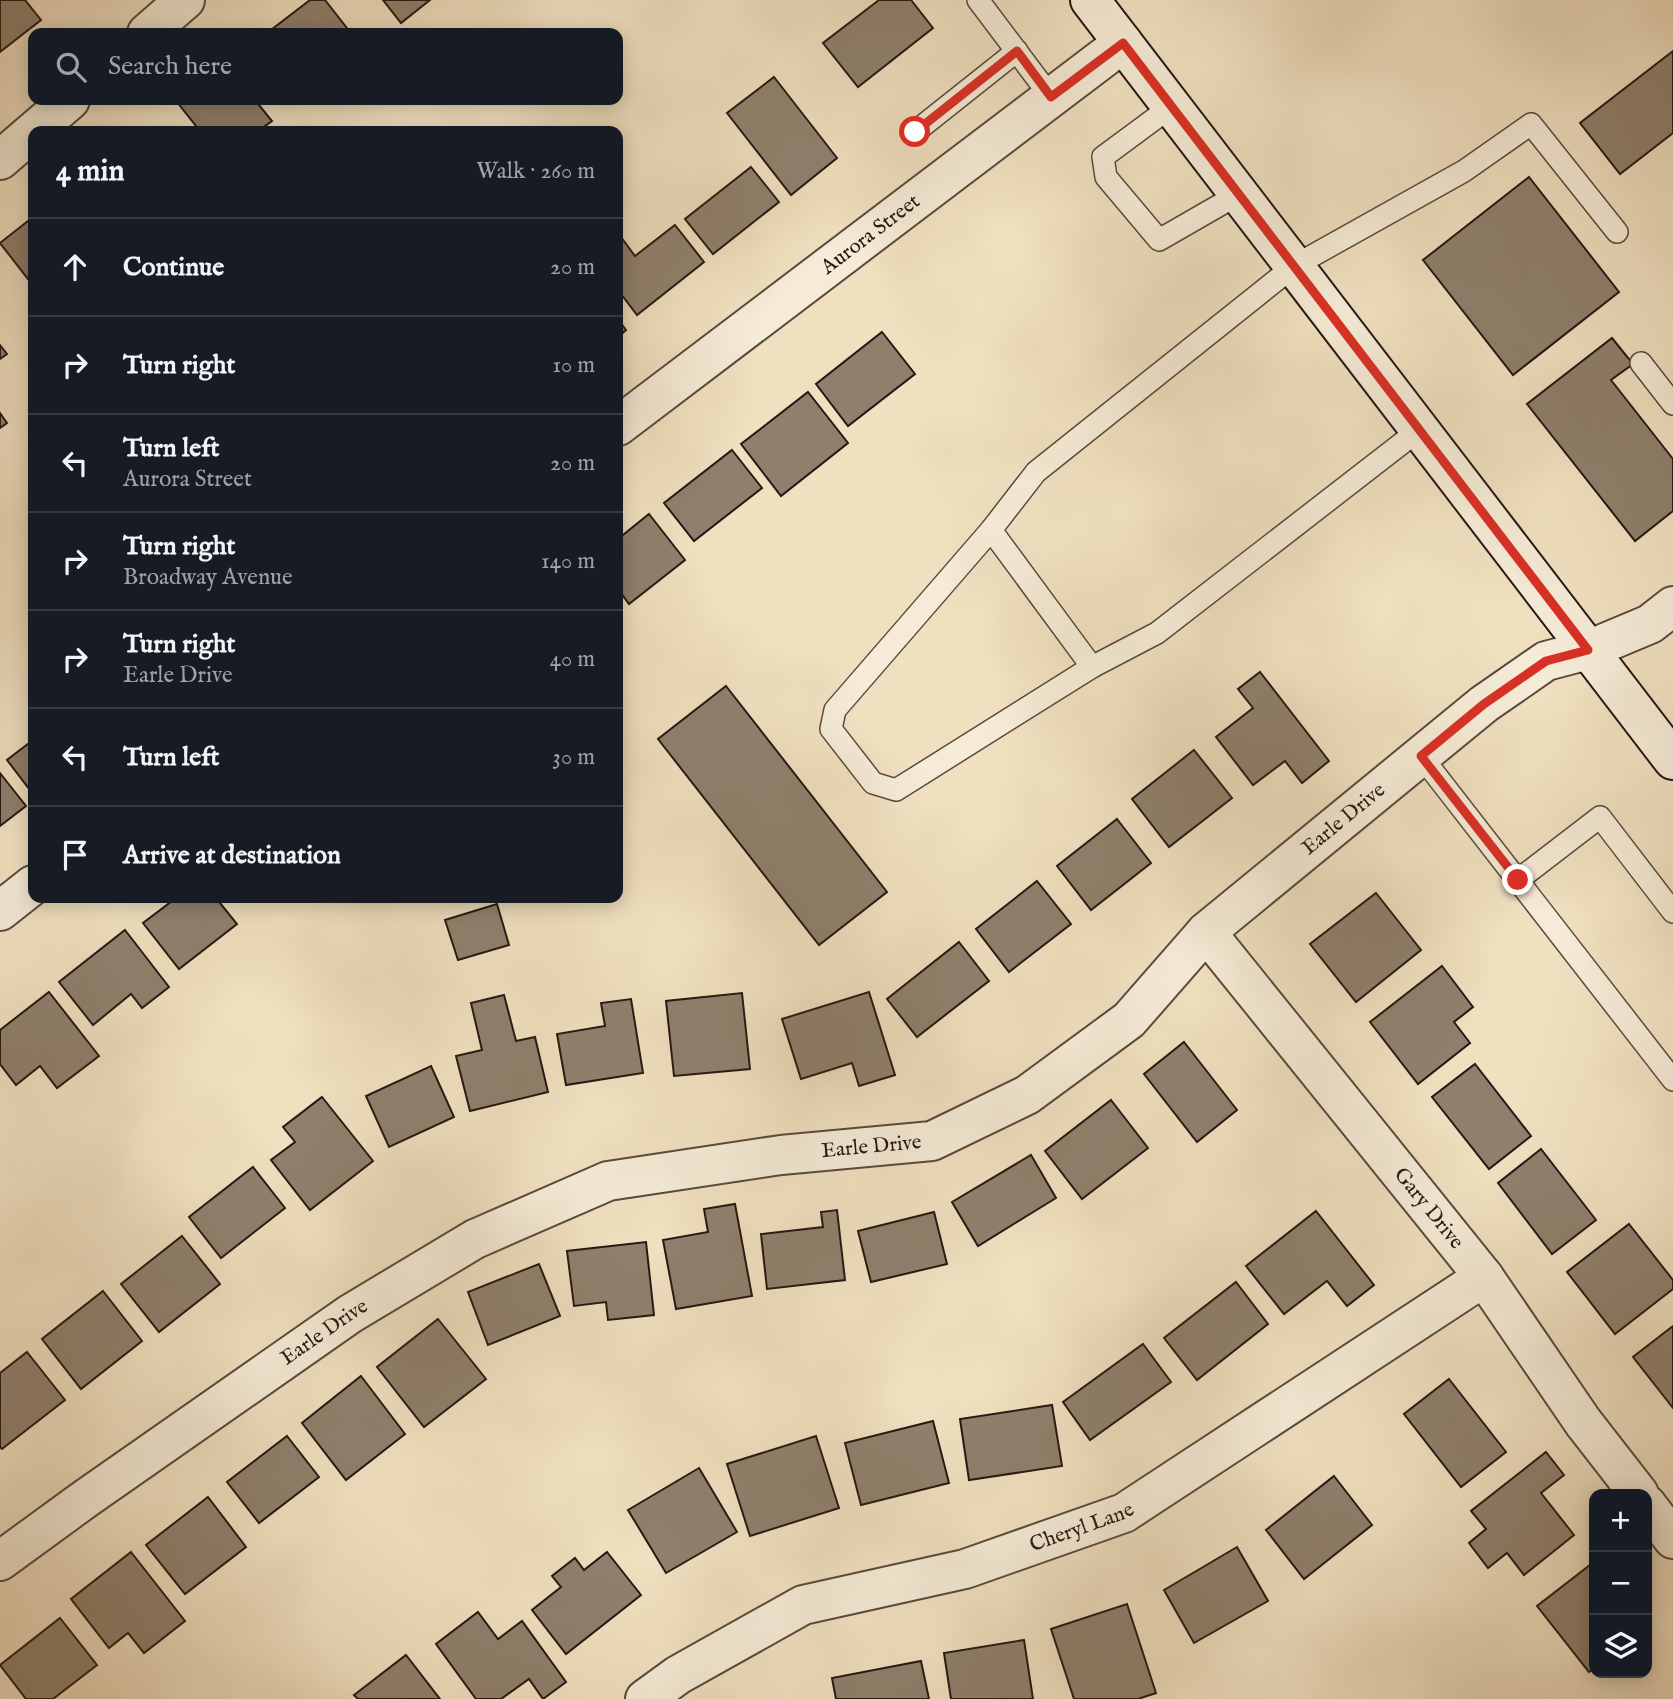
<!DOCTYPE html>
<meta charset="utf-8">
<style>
body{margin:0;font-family:"IM FELL English",serif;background:#242831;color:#f1f3f6}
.controls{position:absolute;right:21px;bottom:21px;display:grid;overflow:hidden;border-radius:14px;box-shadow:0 4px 18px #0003}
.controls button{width:63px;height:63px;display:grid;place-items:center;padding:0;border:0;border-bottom:2px solid #363941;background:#171b24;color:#f1f3f6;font:35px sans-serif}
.stop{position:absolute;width:21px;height:21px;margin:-16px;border:5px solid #d93025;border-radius:50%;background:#fff}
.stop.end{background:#d93025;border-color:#fff;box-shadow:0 2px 7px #0008}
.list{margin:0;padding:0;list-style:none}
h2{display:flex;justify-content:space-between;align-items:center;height:91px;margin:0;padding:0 28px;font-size:30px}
h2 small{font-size:23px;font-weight:400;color:#9ea1a6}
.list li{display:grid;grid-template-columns:46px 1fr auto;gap:21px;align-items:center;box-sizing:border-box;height:98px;padding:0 28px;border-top:2px solid #363941}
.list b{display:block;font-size:26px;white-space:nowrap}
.list p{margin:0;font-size:23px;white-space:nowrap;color:#9ea1a6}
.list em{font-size:23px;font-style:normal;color:#9ea1a6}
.icon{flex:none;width:38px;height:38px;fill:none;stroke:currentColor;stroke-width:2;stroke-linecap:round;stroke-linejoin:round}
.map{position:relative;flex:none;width:1673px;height:1699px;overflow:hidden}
.search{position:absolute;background:#171b24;box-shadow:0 4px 18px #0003;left:28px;top:28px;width:595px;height:77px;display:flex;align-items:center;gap:18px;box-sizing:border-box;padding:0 24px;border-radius:14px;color:#9ea1a6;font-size:26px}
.panel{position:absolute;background:#171b24;box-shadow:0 4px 18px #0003;left:28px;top:126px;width:595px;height:777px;border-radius:14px}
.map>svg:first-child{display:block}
.building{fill:#8f806d;stroke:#251813;stroke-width:2}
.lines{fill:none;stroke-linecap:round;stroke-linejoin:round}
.lane-casing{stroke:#584a3e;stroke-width:24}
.street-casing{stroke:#584a3e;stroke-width:42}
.secondary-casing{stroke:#251813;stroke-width:42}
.lane{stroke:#f5ebd6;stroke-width:21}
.street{stroke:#f5ebd6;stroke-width:38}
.secondary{stroke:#f5ebd6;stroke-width:38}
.route{stroke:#d93025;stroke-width:9}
.labels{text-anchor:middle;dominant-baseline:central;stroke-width:5;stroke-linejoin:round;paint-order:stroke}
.street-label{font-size:21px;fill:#251813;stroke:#f5ebd6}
</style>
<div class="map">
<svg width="1673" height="1699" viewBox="0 0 1673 1699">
<rect width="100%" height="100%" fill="#f0e0c0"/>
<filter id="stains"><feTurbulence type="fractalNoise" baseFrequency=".00286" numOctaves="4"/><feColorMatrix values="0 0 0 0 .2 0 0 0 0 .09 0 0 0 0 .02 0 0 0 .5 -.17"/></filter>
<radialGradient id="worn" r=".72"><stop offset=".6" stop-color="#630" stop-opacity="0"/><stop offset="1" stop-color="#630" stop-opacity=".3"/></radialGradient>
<g class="building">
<polygon points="0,0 25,0 41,20 0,52"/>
<polygon points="310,0 325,0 350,32 267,33"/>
<polygon points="383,0 430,0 401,23"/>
<polygon points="879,0 911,0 933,28 858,87 823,43"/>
<polygon points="1673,51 1673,133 1620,174 1580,123"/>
<polygon points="774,77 837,158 791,195 727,113"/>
<polygon points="180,100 255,100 272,121 258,131 200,131 177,102"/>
<polygon points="751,167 779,202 713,254 685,219"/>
<polygon points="1529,177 1619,292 1513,375 1423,260"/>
<polygon points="33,217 33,281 31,283 0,243"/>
<polygon points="675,225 704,262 637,315 618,290 618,233 635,256"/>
<polygon points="618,319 626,330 618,337"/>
<polygon points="882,332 915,374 848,426 816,384"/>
<polygon points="1612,338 1633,364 1611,380 1673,459 1673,511 1635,541 1527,404"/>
<polygon points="0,345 7,354 0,359"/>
<polygon points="808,392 848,443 781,496 741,444"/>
<polygon points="0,413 7,423 0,428"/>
<polygon points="732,450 762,488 694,541 664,503"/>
<polygon points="649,514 685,560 629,604 618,589 618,539"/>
<polygon points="1260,672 1329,761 1302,783 1285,761 1253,785 1216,737 1253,708 1238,689"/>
<polygon points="726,686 887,892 819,945 658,739"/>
<polygon points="33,740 33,794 7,760"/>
<polygon points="1194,750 1232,798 1169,847 1132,799"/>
<polygon points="0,773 26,806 0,826"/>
<polygon points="1117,819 1151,863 1091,910 1057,866"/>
<polygon points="1037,881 1071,924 1009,972 976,929"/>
<polygon points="1376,893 1421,950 1356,1002 1310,944"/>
<polygon points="176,898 216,898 237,924 179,969 143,923"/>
<polygon points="497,904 509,945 458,960 445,920"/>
<polygon points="125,930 169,987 142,1008 131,994 93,1025 59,982"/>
<polygon points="959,942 989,981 917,1037 887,999"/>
<polygon points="1442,966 1473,1007 1454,1022 1470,1043 1418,1084 1370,1022"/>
<polygon points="49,992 99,1056 57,1088 40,1066 16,1085 0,1064 0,1030"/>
<polygon points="869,992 895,1075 859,1086 852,1063 801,1079 782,1019"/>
<polygon points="742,993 750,1069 674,1076 666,1001"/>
<polygon points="504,995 516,1041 535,1037 548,1092 470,1111 456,1056 482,1050 471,1003"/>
<polygon points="631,999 643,1073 566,1085 557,1034 605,1026 601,1003"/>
<polygon points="1184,1042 1237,1110 1197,1142 1144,1074"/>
<polygon points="1475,1064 1531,1136 1489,1169 1432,1097"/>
<polygon points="431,1066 454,1117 389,1147 366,1096"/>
<polygon points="322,1097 373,1161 310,1210 271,1160 295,1142 283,1127"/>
<polygon points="1111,1100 1148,1148 1082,1199 1045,1151"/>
<polygon points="1541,1149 1596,1220 1552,1254 1498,1183"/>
<polygon points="1031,1155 1056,1198 978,1246 952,1202"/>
<polygon points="253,1167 285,1208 221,1258 189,1217"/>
<polygon points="735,1204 752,1296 676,1309 663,1240 708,1232 704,1209"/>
<polygon points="837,1210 845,1280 767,1289 761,1234 823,1227 821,1212"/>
<polygon points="1316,1211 1374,1285 1347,1306 1327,1281 1284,1314 1246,1266"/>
<polygon points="934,1212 947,1264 871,1282 858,1231"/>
<polygon points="1629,1224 1673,1280 1673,1289 1615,1334 1567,1272"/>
<polygon points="182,1236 220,1284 159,1332 121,1284"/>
<polygon points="646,1242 654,1315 608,1320 606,1302 574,1306 567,1251"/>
<polygon points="539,1264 560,1316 488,1345 468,1292"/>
<polygon points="1236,1282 1268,1324 1197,1380 1164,1338"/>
<polygon points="103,1291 142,1341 81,1389 42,1339"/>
<polygon points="438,1319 486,1379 424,1427 377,1367"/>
<polygon points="1673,1326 1673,1408 1633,1357"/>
<polygon points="1143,1344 1171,1382 1090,1440 1063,1402"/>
<polygon points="27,1352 65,1400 2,1449 0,1447 0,1373"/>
<polygon points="361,1376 405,1434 346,1480 302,1423"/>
<polygon points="1449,1379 1506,1452 1461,1487 1404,1414"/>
<polygon points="1052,1405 1062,1466 969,1480 960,1419"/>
<polygon points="933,1421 949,1483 861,1505 845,1443"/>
<polygon points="287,1436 319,1477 259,1523 227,1482"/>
<polygon points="816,1436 839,1508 750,1536 727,1464"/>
<polygon points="1546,1452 1564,1475 1541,1493 1574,1535 1524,1575 1507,1553 1488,1568 1469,1543 1486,1529 1471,1511"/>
<polygon points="699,1468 737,1532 666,1573 628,1510"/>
<polygon points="1334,1476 1372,1525 1304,1579 1266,1530"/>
<polygon points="208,1497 246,1547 185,1594 146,1545"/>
<polygon points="1237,1547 1268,1601 1194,1643 1164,1590"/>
<polygon points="131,1552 185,1621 144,1653 128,1633 109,1648 71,1599"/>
<polygon points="607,1552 641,1595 566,1654 532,1610 561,1587 552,1576 575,1558 584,1570"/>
<polygon points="1590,1565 1594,1571 1594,1668 1589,1672 1537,1606"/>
<polygon points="1127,1604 1156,1693 1138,1699 1074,1699 1051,1629"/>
<polygon points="478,1612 498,1639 522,1621 566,1682 543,1699 529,1679 501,1699 476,1699 436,1644"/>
<polygon points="60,1618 97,1665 53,1699 26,1699 0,1665"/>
<polygon points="1024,1640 1033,1699 951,1699 944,1653"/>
<polygon points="406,1655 440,1699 358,1699 354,1695"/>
<polygon points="921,1661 929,1699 836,1699 832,1678"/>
</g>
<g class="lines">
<defs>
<g id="lane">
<polyline points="978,0 1051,97"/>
<polyline points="1172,106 1103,157 1106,177 1159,240 1239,194"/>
<polyline points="915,132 1017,51"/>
<polyline points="1641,363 1673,404"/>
<polyline points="1419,430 1157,633 1092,667 991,530 1036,472 1294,266 1464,171 1531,124 1617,232"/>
<polyline points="991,530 835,710 831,729 873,783 896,790 1092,667"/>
<polyline points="1421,756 1673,1080"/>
<polyline points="1518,880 1600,817 1673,912"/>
</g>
<g id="street">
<polyline points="147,33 185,0"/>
<polyline points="0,160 70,100"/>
<path id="s1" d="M618,426l505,-383"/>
<polyline points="0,911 33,885"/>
<path id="s2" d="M1206,932l278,345 99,145 56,72"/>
<polyline points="1647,1505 1673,1539"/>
<path id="s3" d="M0,1561l85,-62 265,-185 125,-75 133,-58 173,-26 151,-14 95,-46 102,-75 77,-88 278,-228 62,-43 42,-11 62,-26 23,-18"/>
<path id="s4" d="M645,1699l33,-24 125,-70 162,-36 159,-56 360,-236"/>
</g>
<polyline id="secondary" points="1090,0 1673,760"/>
</defs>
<use href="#lane" class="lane-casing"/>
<use href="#street" class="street-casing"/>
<use href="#secondary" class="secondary-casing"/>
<use href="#lane" class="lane"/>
<use href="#street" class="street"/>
<use href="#secondary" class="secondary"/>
</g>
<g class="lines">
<polyline class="route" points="915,132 1017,51 1051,97 1123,43 1588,650 1546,661 1484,704 1421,756 1518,880"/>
</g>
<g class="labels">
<g class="street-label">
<text stroke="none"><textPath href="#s1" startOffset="317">Aurora Street</textPath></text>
<text stroke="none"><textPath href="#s3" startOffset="1573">Earle Drive</textPath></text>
<text stroke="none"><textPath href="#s3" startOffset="985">Earle Drive</textPath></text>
<text stroke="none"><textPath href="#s2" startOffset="355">Gary Drive</textPath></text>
<text stroke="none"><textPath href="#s3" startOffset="397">Earle Drive</textPath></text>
<text stroke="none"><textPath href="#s4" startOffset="474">Cheryl Lane</textPath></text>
</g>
</g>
<rect width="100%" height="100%" filter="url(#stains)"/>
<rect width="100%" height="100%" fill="url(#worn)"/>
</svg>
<div class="controls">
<button>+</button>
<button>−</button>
<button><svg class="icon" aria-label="layers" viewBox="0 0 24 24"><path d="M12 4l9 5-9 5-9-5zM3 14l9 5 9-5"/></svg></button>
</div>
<div class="stop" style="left:915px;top:132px"></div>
<div class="stop end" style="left:1518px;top:880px"></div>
<div class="search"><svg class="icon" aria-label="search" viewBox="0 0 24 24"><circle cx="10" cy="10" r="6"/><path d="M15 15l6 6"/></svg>Search here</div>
<section class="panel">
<h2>4 min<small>Walk · 260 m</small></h2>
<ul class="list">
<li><svg class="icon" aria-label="ahead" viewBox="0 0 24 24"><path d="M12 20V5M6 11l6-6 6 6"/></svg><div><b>Continue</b></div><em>20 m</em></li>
<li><svg class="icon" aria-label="right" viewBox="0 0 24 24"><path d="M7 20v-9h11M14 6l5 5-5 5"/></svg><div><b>Turn right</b></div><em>10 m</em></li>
<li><svg class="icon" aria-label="left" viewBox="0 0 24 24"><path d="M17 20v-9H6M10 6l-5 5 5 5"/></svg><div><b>Turn left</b><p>Aurora Street</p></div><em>20 m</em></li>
<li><svg class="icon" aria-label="right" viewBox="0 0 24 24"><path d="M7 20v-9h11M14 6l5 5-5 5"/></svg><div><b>Turn right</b><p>Broadway Avenue</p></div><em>140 m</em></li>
<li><svg class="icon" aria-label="right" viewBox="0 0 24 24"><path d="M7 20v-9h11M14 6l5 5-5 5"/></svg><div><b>Turn right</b><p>Earle Drive</p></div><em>40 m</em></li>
<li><svg class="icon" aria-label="left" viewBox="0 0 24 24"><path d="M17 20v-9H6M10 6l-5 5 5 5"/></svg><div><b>Turn left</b></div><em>30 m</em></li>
<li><svg class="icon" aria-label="arrive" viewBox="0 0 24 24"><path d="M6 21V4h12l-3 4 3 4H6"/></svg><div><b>Arrive at destination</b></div></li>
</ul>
</section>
</div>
